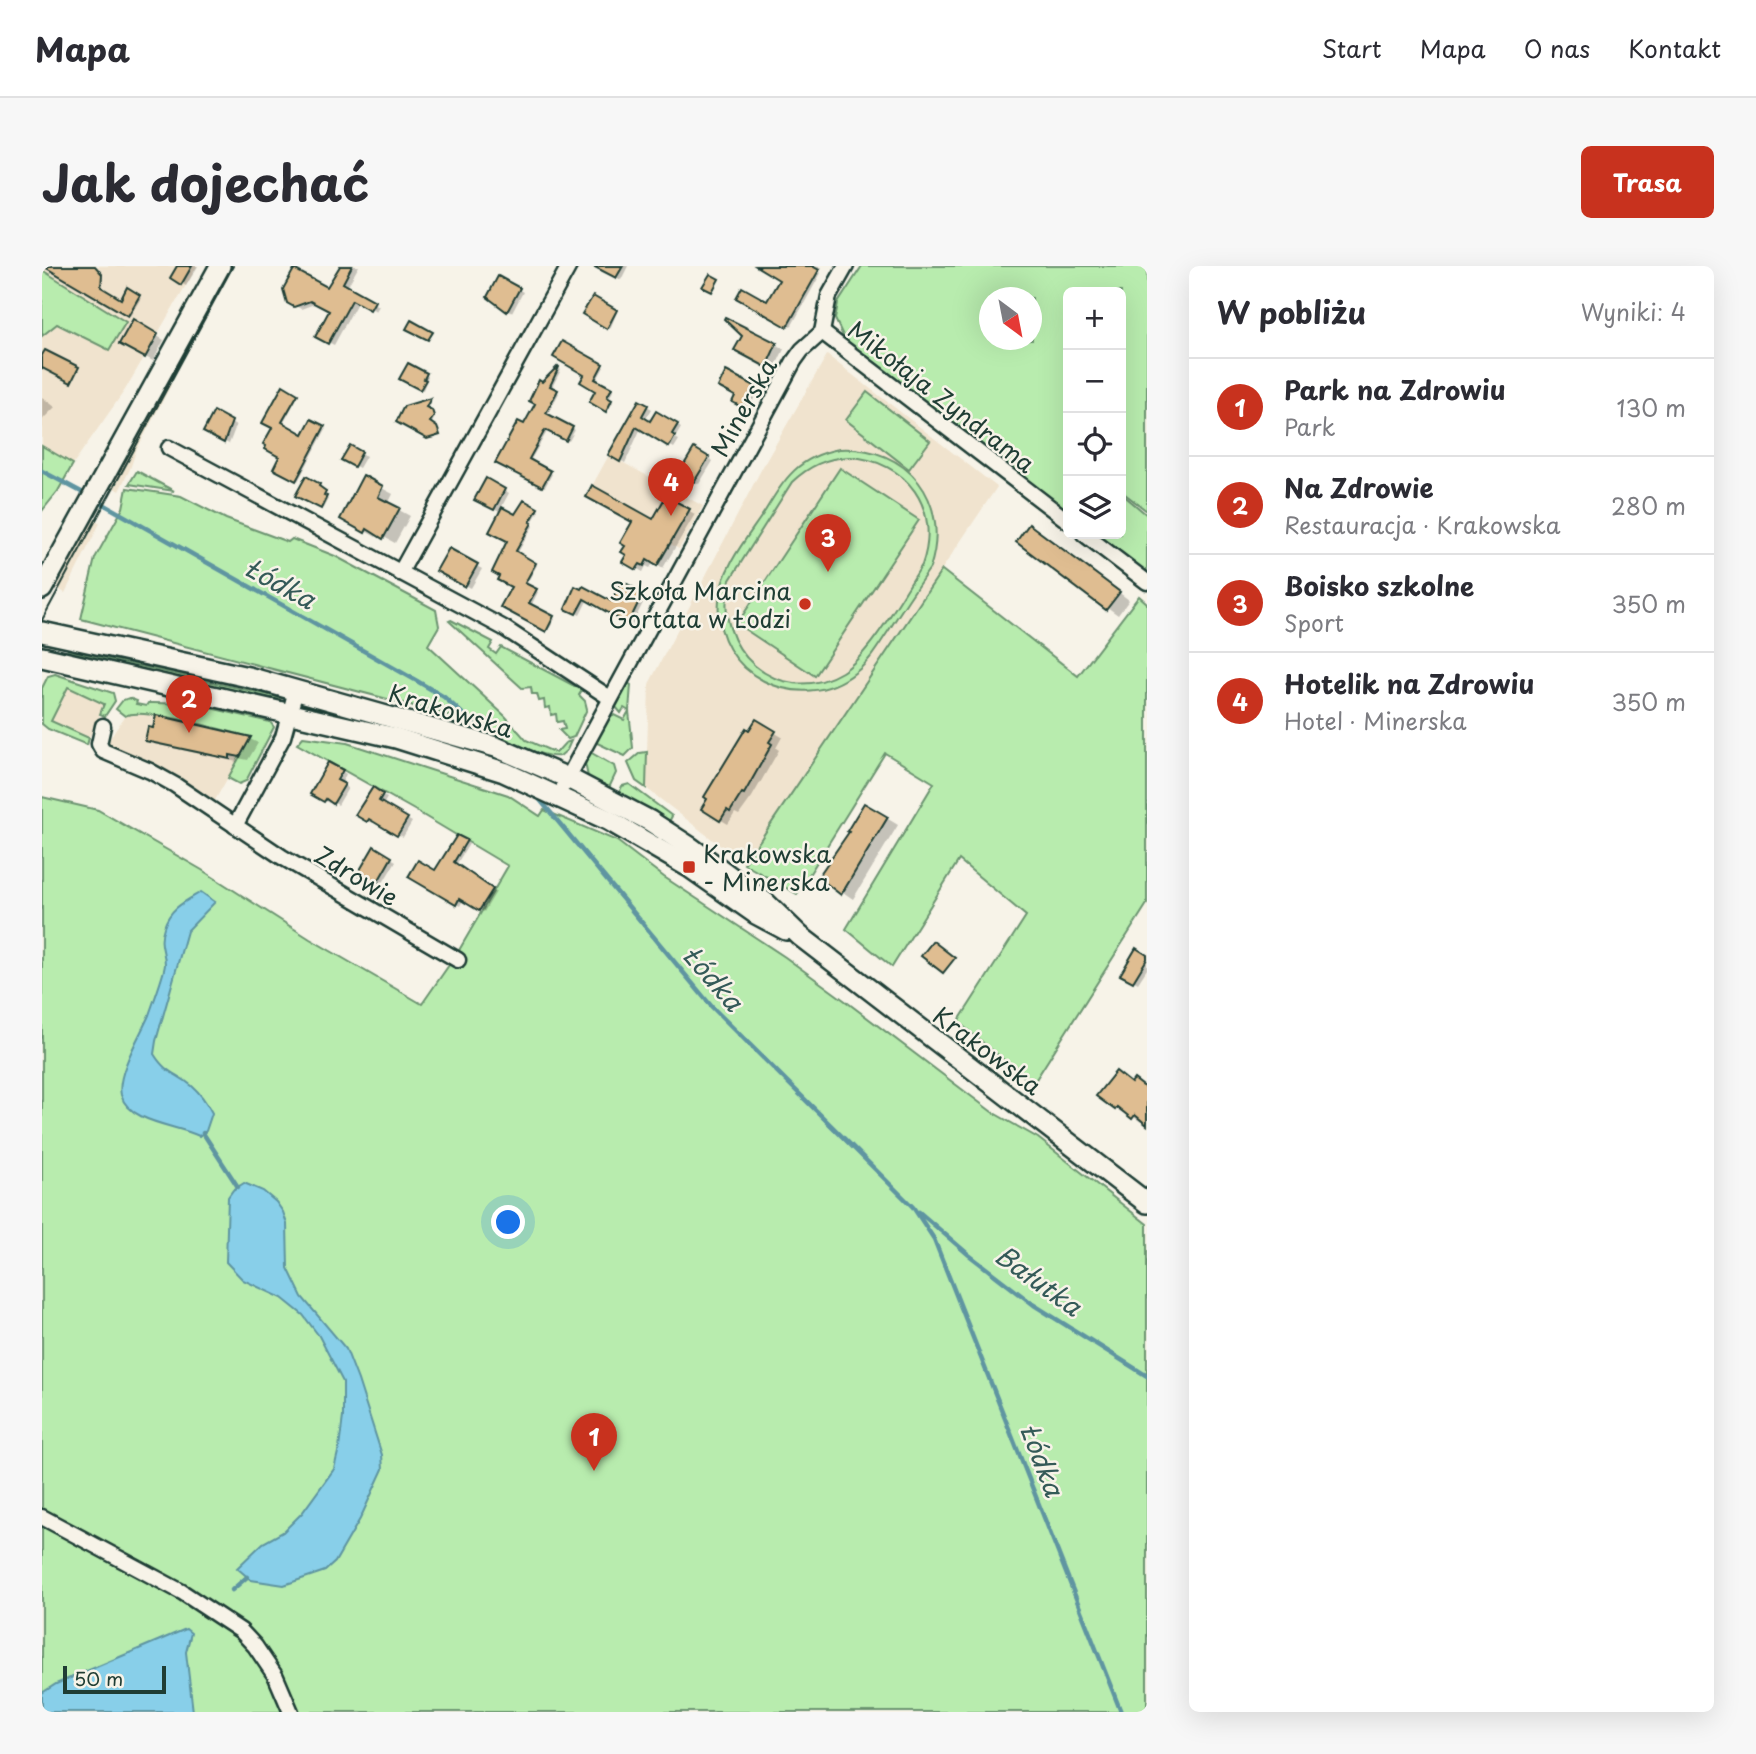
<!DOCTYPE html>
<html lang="pl">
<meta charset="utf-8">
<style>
body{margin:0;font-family:"Playpen Sans",sans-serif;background:#f7f7f7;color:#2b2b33}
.controls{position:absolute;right:21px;top:21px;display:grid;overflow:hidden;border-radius:10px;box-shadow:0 7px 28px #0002}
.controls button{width:63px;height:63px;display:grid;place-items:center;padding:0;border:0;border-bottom:2px solid #e1e1e2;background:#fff;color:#2b2b33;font:35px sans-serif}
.compass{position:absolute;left:937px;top:21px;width:63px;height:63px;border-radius:50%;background:#fff;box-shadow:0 7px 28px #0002;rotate:148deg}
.scale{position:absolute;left:21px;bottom:18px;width:103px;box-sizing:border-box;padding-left:7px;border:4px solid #1f3d34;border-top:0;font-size:19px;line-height:24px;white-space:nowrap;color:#1f3d34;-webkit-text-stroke:5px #f7f3e8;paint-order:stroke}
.you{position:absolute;left:467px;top:957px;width:24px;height:24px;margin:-18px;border:5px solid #fff;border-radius:50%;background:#1a73e8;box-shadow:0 0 0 10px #1a73e833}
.badge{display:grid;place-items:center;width:46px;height:46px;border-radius:50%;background:#c8321e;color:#fff;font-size:23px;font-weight:700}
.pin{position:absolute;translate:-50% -58px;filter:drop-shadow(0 2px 4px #0008)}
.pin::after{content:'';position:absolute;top:37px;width:24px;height:21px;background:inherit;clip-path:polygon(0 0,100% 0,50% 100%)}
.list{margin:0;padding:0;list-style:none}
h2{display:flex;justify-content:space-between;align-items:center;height:91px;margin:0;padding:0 28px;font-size:30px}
h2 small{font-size:23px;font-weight:400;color:#7c7c81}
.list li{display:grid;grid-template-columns:46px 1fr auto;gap:21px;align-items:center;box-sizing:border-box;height:98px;padding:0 28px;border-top:2px solid #e1e1e2}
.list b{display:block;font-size:26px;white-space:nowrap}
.list p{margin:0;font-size:23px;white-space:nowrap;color:#7c7c81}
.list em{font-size:23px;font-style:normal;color:#7c7c81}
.icon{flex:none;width:38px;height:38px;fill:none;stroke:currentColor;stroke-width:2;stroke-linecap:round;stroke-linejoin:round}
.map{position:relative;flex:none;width:1105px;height:1446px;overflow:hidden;border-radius:10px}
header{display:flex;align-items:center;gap:42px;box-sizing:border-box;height:98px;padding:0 35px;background:#fff;border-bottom:2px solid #e1e1e2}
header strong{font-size:33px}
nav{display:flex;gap:38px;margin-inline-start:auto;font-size:24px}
.intro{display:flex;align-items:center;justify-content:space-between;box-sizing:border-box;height:168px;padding:0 42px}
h1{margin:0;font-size:49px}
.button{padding:18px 32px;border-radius:10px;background:#c8321e;color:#fff;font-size:24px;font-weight:700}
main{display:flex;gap:42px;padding:0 42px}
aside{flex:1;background:#fff;border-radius:10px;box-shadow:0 7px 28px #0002}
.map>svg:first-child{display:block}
.built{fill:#f0e3ce}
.green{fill:#b8ecae;stroke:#6c9471;stroke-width:2;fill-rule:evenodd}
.water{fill:#88cfe9;stroke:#5e95a1;stroke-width:2}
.shadow{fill:#0003}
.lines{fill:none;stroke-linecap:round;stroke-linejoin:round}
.stream{stroke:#5e95a1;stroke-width:4.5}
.building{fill:#dfbd91;stroke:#1f3d34;stroke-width:2}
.street-casing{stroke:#1f3d34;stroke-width:19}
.secondary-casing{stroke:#1f3d34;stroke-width:24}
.street{stroke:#f7f3e8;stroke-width:14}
.secondary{stroke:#f7f3e8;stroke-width:19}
.tram{stroke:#1f3d34;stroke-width:2}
.poi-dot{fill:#c8321e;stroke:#f7f3e8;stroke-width:2.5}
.labels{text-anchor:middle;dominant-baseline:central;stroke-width:5;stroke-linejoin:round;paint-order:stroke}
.street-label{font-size:24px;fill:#1f3d34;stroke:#f7f3e8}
.poi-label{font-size:24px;fill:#1f3d34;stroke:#f7f3e8;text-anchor:end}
.water-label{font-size:26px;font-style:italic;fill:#345a58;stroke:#f7f3e8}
</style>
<header>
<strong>Mapa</strong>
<nav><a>Start</a><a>Mapa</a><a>O nas</a><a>Kontakt</a></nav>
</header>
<div class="intro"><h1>Jak dojechać</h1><a class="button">Trasa</a></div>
<main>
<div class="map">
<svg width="1105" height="1446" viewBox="0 0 1105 1446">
<rect width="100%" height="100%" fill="#f7f3e8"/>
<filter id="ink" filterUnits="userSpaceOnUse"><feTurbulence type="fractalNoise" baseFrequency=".0143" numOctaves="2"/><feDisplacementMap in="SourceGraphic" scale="14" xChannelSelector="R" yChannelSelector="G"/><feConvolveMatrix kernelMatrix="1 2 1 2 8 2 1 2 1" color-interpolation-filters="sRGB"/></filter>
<g filter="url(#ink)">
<g class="built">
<polygon points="0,0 155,0 83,124 31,198 0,180 0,70 15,58 67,83 0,4"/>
<polygon points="785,89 955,221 702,598 604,522 607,418 720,202"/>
<polygon points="126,117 129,119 94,185 88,203 77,225 69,220"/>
<polygon points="567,189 661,240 637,283 544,231"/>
<polygon points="50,252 58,257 23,327 15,322"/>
<polygon points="26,421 63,438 47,472 9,455"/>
<polygon points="88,447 114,449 209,471 172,536 135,510 67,478 67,474 83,450"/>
</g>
<g class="green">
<path d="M820,0h285v245l-26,-20v-199h-53v222l-223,-174 -10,-21 3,-16zM948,32h42v42h-42z"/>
<polygon points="0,4 84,56 67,84 15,58 0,70"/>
<polygon points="825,126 888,175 867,203 804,154"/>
<polygon points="0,180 31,198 16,225 0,245"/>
<path d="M797,183c69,-4 113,53 91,119 -14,20 -28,41 -41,62 -10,15 -19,31 -33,42 -56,46 -144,2 -137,-72 3,-33 28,-62 46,-89 20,-33 33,-54 74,-62zM807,191c58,3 93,52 73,108 -19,29 -52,90 -80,107 -63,38 -132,-24 -112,-92l62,-98c17,-16 34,-24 57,-25z"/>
<polygon points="798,202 877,254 773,410 695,358"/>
<polygon points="95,205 132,225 87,218"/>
<path d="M85,222l54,8 45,23 62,23 4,-3 43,17 101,54 3,16 -11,19 77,71 21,24 30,13 9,-10 6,-2 -4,9 -7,6c-17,3 -65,-20 -77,-32l-402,-105 14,-61 28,-50z"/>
<polygon points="1079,227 1105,249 1105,306 1096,302 1051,268 1079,268"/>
<polygon points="900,304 1036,410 1097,330 1105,337 1105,638 991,818 916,756 984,650 917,594 850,701 804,663 892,517 843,487 755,628 702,598"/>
<polygon points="409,354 451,376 447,383 454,388 459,381 540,424 537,429 543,435 545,443 532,471 526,473 517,464 523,463 521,455 515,456 514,448 509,449 508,441 503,442 502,434 497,435 495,428 490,428 489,421 480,422 407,355"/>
<polygon points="26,384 232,430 237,432 239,436 23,388"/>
<polygon points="13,408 71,427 73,435 63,450 58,448 62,438 26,421 9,455 47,472 45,479 6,463 0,458 0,422 6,410"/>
<polygon points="583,415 589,419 587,445 591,482 583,490 553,476 567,450 572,449 582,454 587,445 582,442 579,447 573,440"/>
<path d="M87,432l8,3 -1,3 10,2 2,-3h5l40,1 77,18 4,5 -28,54 -7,3 -11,-6 23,-41c-23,-5 -109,-31 -126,-21l-9,-7 7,-9z"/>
<polygon points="261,471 305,477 466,529 498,550 502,544 575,575 622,611 743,691 802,734 950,846 996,872 1105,958 1105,1446 0,1446 0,531 56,544 160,604 268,673 380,738 416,686 466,600 374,545 255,478"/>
<polygon points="548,486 572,500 574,507 566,524 546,511 543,497"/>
<polygon points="605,486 604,522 594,515 586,497 598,487"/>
<polygon points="587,518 630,550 627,556 576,529 580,520"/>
</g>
<g class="water">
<path d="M159,626l14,10 -28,29 -31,110 -2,13c13,21 22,18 38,32 8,7 15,17 20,27l-6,18 -7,5c-22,-11 -70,-13 -78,-41 -5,-21 20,-61 28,-80 3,-9 16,-43 16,-51 0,-14 -7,-19 -1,-37 6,-19 20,-25 37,-35z"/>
<polygon points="202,917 221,925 234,936 241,946 245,958 246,1002 260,1031 304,1083 316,1114 340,1189 341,1203 318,1253 293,1296 283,1305 242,1319 209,1314 195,1302 221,1277 241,1266 260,1247 292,1203 297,1182 301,1151 301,1116 277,1070 261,1049 240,1032 201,1014 184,996 186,931 191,924"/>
<polygon points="144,1363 149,1367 144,1386 151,1446 0,1446 0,1427 14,1418"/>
</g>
<g class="shadow">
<polygon points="5,0 50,0 61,11 61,24 79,35 86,24 99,32 88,50"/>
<polygon points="137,0 156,0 144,20 130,11"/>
<polygon points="300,0 317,0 305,21 337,40 334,45 316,35 292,79 276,71 289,45 275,37 259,43 247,36 286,23"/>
<polygon points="562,0 586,0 579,14 560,3"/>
<polygon points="717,0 780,1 778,6 779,7 749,61 697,32 725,37 739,13"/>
<polygon points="457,13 481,26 470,47 456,39"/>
<polygon points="552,32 575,46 568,63 542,48"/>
<polygon points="685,53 742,83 732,104 694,84 702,70"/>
<polygon points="91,56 122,74 111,95 79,78"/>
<polygon points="521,78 562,101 554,115 571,125 566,134 571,136 566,145 549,136 556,124"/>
<polygon points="366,99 386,110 381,124 359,112"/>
<polygon points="516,102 519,104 509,123 517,127 505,150 533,164 527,175 506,164 488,195 510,208 503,221 455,197 483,161 496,138 500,118"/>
<polygon points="685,108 716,124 707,143 692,135 695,129"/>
<polygon points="242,122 256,130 241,158 261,170 269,155 284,163 256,215 233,203 240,191 232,161"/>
<polygon points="0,131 13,141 0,154"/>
<polygon points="390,134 385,143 392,147 393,151 389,159 397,163 399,170 389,173 356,155 364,141"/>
<polygon points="598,136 610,143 603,154 608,158 619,150 639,162 633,172 637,174 632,182 599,162 583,197 569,188"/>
<polygon points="173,148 194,160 187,178 163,165"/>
<polygon points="308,181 324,190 317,202 302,193"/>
<polygon points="653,184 671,195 657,218 639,207"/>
<polygon points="264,212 279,220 278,222 285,227 283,231 286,233 281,242 255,229"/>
<polygon points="321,212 351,228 346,238 368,250 353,277 336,268 334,271 300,252"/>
<polygon points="445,214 467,227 459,242 474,250 482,236 497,245 489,258 491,260 475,288 495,299 484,319 496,326 489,340 513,353 506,365 461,340 472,321 467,275 459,247 434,233"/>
<polygon points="625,233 653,248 621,302 612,296 608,302 604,300 601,306 583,295"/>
<polygon points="998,267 1087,334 1076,349 976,276"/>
<polygon points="407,285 440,303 429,322 396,305"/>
<polygon points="581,318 604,331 590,359 546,333 538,349 525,342 533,322 570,337"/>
<polygon points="115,451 208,473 216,477 206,494 196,492 195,496 112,478 105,474 112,464"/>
<polygon points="715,456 740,471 734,482 737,484 710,531 697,549 693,547 686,558 661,543"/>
<polygon points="287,498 304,508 299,518 306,522 296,539 289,535 287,537 270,527"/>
<polygon points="331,524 345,532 341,539 370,556 361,571 332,554 331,557 315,548"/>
<polygon points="823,539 856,559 811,633 779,611 809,566"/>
<polygon points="415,571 427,578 414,599 454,626 442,646 421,634 418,640 368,610 394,607"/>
<polygon points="333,583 354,595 339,620 318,608"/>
<polygon points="1105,691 1105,703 1096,717 1081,708"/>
<polygon points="1090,818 1105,823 1105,856 1101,853 1099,856 1083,845 1081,847 1074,843"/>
</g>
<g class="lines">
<g class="stream">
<polyline points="0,205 45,229"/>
<polyline points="56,235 375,415 402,431 446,471"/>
<polyline points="494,529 670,741 871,941 892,973 1079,1446"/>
<polyline points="161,867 196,921"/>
<polyline points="877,946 927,989 992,1039 1105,1110"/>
<polyline points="190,1324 205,1311"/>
</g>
</g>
<g class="building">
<polygon points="1,0 53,0 60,8 59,21 79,33 85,21 98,29 86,50"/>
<polygon points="135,0 150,0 139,19 128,12"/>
<polygon points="298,0 310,0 301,17 333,35 328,44 310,34 286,78 273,71 287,45 268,35 252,41 245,37 241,23 252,3 285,21"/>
<polygon points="551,0 581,0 574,12"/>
<polygon points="714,0 770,0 777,4 745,61 694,32 700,21 725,35 737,14"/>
<polygon points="668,8 677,13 670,26 660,21"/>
<polygon points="456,10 478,22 465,46 445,31"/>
<polygon points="551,30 575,44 565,63 540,48"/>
<polygon points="683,51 735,77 724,101 692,84 700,70 682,53"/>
<polygon points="91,53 116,68 103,92 77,78"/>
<polygon points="369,54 391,66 386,74 364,63"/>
<polygon points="520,75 561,98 553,113 570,122 565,131 570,134 564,146 547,136 553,125 538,116 542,109 511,91"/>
<polygon points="3,84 37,101 29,117 0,102 0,89"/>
<polygon points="366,97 385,107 382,113 384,114 378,124 357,113"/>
<polygon points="516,100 517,101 508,120 516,124 504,147 531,161 524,175 503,164 487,193 509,205 500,221 453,197 476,155 482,158 493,138 487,135 497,114 500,116"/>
<polygon points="684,105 713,120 701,142 690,136 693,130 676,121"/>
<polygon points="241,119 256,128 240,156 261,168 269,153 283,160 254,215 231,203 237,191 223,183 224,180 221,178 230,162 220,157"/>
<polygon points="389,132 384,141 390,144 392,150 388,156 395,161 398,169 385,173 354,156 362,140"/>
<polygon points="597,134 606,139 600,150 608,155 614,145 636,158 630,168 633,170 627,181 594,161 578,196 566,189"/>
<polygon points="172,145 190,155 182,177 161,166"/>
<polygon points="308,179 320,186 312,201 299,194"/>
<polygon points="652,182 667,191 652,216 637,207"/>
<polygon points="321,209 341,220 336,231 358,242 341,273 325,263 323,267 298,253"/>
<polygon points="264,210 278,218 277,220 284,225 282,229 285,230 279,243 253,230"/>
<polygon points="444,212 463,223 452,244 432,234"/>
<polygon points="550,219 611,253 624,230 648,243 615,300 605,294 602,300 598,298 594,304 580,296 584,289 579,286 583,280 578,277 590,256 544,231"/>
<polygon points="482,234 496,242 488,256 490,257 474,285 494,297 483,317 495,323 487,337 512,350 504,366 458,341 469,321 455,314 457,310 450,306 465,275 447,266 460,241 473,248"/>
<polygon points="987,258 1078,326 1064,344 974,276"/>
<polygon points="407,282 436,298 423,321 394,305"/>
<polygon points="580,315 601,327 586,358 542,333 534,348 523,343 533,320 539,323 541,320 569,335"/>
<polygon points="114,449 209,471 198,491 188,489 188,493 103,475 106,461 111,462"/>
<polygon points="714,453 734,465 727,476 730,478 702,528 700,527 688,546 685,544 678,555 659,543 665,533 662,531 704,462 707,464"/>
<polygon points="286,496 301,504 295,514 303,518 291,538 284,533 282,536 268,528"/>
<polygon points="331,521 341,528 337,535 366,552 355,570 327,553 325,556 313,549"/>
<polygon points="822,537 846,551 799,629 776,611 807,566 805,565"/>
<polygon points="415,569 425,574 412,596 451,623 437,645 417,633 414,639 366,611 376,594 393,604"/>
<polygon points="332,580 350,591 334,619 315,609"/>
<polygon points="891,675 913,692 901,707 879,690"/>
<polygon points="1094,682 1105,689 1105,693 1091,716 1078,709"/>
<polygon points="1074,805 1089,817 1092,813 1105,823 1105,859 1093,849 1090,853 1075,841 1073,844 1054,830"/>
</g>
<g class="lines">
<defs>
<g id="street">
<polyline points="780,66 1026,255"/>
<polyline points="127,182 462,362 568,432"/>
<polyline points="1042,268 1105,316"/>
<polyline points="358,307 527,0"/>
<polyline points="61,460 57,478 61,485 108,505 133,519 240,591 416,694"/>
<polyline points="522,519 752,95 760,84 780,66 787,30 804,0"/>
<polyline points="193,560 241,471 254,424"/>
<polyline points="0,1251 140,1326 199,1365 213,1380 234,1411 249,1446"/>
</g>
<g id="secondary">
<polyline points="0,323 178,0"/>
<polyline points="0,366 206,411 454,481 526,512 608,555 648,581 724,637 758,670 1105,937"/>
<polyline points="0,391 354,472 462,506 566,554 647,601 714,648 744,664"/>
</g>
</defs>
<use href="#street" class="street-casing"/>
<use href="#secondary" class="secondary-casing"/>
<use href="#street" class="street"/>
<use href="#secondary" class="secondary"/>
<polyline class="tram" points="0,354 191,0"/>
</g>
</g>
<g class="poi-dot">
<circle cx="763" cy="338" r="7"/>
<rect x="640" y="594" width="14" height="14" rx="3.5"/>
</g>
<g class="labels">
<g class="street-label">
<text transform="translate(900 130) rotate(38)">Mikołaja Zyndrama</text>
<text transform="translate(701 141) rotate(-61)">Minerska</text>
<text transform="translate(409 444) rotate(17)">Krakowska</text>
<text transform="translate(315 609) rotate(31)">Zdrowie</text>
<text transform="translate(946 784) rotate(37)">Krakowska</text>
</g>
<g class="poi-label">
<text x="749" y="324">Szkoła Marcina<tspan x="749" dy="28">Gortata w Łodzi</tspan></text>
<text x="661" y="587" text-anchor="start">Krakowska<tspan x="661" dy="28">- Minerska</tspan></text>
</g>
<g class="water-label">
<text transform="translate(239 317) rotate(29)">Łódka</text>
<text transform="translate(672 712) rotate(49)">Łódka</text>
<text transform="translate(997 1014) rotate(36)">Bałutka</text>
<text transform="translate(1001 1194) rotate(69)">Łódka</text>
</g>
</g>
</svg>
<div class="controls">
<button>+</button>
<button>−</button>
<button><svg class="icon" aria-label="locate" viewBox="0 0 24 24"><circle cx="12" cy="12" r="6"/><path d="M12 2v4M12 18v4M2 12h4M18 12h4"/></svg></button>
<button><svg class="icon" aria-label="layers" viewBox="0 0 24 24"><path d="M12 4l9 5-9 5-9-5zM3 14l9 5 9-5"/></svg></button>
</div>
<svg class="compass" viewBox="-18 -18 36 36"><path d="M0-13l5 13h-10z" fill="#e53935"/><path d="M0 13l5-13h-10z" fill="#7c7c81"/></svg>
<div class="scale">50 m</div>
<div class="you"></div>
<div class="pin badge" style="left:552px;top:1205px">1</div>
<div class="pin badge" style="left:147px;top:467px">2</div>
<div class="pin badge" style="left:786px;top:306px">3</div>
<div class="pin badge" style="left:629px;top:250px">4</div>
</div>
<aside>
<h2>W pobliżu<small>Wyniki: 4</small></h2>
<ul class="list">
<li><span class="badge">1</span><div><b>Park na Zdrowiu</b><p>Park</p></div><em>130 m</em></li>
<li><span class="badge">2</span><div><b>Na Zdrowie</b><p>Restauracja · Krakowska</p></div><em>280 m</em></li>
<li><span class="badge">3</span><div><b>Boisko szkolne</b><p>Sport</p></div><em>350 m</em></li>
<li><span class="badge">4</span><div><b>Hotelik na Zdrowiu</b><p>Hotel · Minerska</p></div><em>350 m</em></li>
</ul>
</aside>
</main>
